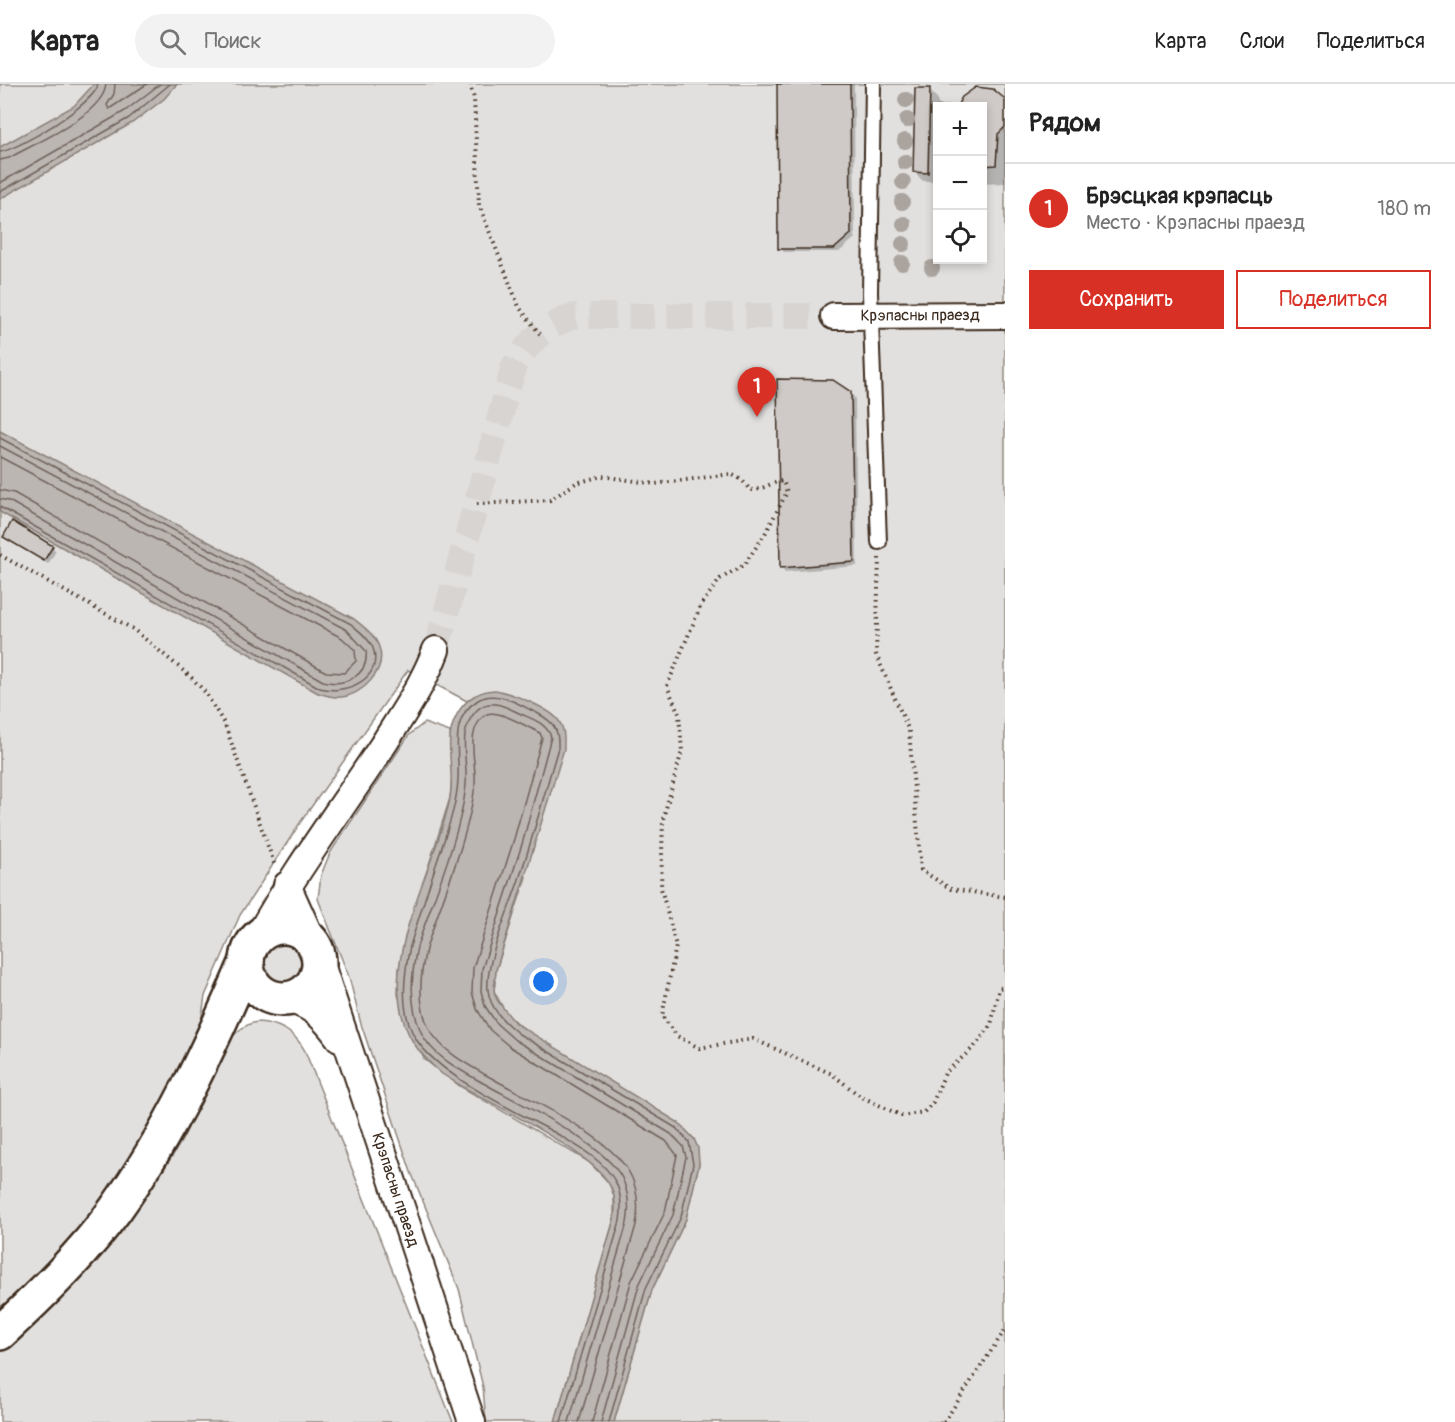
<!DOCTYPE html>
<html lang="ru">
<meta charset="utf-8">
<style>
body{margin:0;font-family:Pangolin,sans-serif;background:#f2f2f2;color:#222}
.controls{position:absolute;right:18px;top:18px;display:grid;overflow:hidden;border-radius:0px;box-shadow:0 3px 9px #0003}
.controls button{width:54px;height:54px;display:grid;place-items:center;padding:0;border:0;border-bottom:2px solid #e0e0e0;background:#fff;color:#222;font:30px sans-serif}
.you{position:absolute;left:544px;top:898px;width:21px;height:21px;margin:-15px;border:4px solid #fff;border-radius:50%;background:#1a73e8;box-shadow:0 0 0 9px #1a73e833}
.badge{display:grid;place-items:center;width:39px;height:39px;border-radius:50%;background:#d93025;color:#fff;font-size:20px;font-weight:700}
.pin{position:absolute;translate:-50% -50px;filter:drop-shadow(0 2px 3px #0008)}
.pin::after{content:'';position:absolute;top:32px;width:21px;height:18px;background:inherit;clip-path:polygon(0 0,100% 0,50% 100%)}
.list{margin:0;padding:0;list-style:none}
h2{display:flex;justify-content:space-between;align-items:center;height:78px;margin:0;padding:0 24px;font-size:26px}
h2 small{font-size:20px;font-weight:400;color:#767676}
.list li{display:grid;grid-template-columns:39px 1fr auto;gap:18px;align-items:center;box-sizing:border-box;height:90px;padding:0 24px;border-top:2px solid #e0e0e0}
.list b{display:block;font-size:22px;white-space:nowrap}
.list p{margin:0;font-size:20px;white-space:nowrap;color:#767676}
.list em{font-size:20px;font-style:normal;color:#767676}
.actions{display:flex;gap:12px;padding:18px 24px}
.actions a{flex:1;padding:14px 0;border:2px solid #d93025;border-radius:0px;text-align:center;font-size:21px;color:#d93025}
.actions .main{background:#d93025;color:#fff}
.icon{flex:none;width:33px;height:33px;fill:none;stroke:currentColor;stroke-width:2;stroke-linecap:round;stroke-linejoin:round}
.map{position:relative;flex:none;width:1005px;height:1338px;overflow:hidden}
header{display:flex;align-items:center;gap:36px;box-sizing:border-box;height:84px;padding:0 30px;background:#fff;border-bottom:2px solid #e0e0e0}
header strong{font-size:28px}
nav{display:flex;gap:33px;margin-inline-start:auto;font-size:21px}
.search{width:420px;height:54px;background:#f2f2f2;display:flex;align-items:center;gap:15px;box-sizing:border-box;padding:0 21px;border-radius:33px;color:#767676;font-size:22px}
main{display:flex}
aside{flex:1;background:#fff}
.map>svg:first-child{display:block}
.green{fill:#e2e0de;stroke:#8e857e;stroke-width:1.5;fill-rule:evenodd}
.water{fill:#bcb6b3;stroke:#887e77;stroke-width:1.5}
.shadow{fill:#0003}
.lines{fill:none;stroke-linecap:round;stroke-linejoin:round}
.shore{stroke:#6f625a;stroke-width:1.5}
.building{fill:#cfcac7;stroke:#3b2a1e;stroke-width:1.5}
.minor-tunnel{stroke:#d8d4d2;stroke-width:26;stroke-dasharray:26 13;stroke-linecap:butt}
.service-casing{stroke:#3b2a1e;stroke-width:18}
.minor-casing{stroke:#3b2a1e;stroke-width:30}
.tertiary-casing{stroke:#3b2a1e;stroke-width:38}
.path{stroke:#3b2a1e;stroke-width:4;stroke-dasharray:1.5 4.5;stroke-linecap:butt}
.service{stroke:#fff;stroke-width:14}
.minor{stroke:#fff;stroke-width:26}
.tertiary{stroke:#fff;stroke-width:33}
.tree{fill:#aaa39e}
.labels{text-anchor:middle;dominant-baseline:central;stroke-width:6;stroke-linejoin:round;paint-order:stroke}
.street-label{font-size:16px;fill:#3b2a1e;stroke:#fff}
</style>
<header>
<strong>Карта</strong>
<div class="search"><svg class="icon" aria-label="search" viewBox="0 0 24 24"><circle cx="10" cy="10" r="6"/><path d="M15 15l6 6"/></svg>Поиск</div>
<nav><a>Карта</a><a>Слои</a><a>Поделиться</a></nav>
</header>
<main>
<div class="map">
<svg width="1005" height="1338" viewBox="0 0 1005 1338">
<rect width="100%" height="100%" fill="#fff"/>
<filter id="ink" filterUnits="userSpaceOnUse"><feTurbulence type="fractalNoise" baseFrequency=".0167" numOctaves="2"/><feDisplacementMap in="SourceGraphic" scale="12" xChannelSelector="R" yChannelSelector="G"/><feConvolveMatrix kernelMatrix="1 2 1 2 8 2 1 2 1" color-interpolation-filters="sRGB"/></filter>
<g filter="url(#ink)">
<g class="green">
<path d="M0,0h1005v1338h-391l38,-132 34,-71 13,-55 -5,-25 -15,-16 -147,-88 -25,-20 -13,-24 2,-21 30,-93 -52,-181 -7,5 -59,-31 -106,150 -62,95 -35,81 -5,32 -17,47 -86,139 -97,103zM938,22h44v154h-44z"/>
<polygon points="424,639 450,648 453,682 450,714 404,860 399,885 398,911 424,975 460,1002 589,1078 609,1099 614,1112 614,1135 555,1338 486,1338 483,1303 459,1205 411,1088 361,940 349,893 318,815 321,791 330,769 409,651"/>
<circle cx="283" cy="880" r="30"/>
<path d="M257,938c22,1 38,10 48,29l148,371h-453v-73c67,-64 135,-128 182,-209 18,-32 35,-112 75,-118z"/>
</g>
<g class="water">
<polygon points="94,0 177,0 164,15 132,39 0,115 0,63 74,22"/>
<path d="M0,347l354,188c10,8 21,16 25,28 8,23 -16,48 -38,50 -8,1 -15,-2 -23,-4l-318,-181z"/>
<path d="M495,606c16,3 55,18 64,31 6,8 5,18 5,28l-68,221 -2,21 3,9 18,23 164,100 15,16 4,9 1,16 -13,55 -34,71 -38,132h-59l59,-203c2,-12 2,-24 -5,-35 -18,-34 -130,-85 -167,-110 -26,-22 -40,-43 -43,-77 -7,-62 39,-138 51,-199 5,-25 -6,-54 4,-77 7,-18 21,-30 41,-31z"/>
</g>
<g class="shadow">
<polygon points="778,0 854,0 855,154 839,168 784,168 780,164"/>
<polygon points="929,6 938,15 936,97 923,97 914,88"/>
<polygon points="1005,16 1005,99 982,100 982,22 959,21"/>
<polygon points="850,309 855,314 857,482 785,488 781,483"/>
<polygon points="4,453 52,463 56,467 48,480"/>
</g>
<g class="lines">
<g class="shore">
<polyline points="115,0 114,10 107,21 109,25 147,0"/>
<path d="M0,68c18,-2 96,-49 98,-68"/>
<path d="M0,76l9,-2c24,-14 95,-43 97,-74"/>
<polyline points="0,99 125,27 160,0"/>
<polyline points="0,108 129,34 170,0"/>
<path d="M0,354l351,186c8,7 18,14 22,24 11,32 -29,47 -53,40l-320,-181"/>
<path d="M0,362l347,184 19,21c3,25 -22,36 -43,30l-314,-180 -9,-2"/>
<polyline points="0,373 342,554 355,566 356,577 344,589 326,588 14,409 0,406"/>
<path d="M561,1338l59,-201c2,-14 2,-27 -5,-40 -12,-21 -36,-34 -56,-46 -41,-23 -118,-57 -143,-96 -17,-27 -12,-64 -6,-93 10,-32 20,-64 31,-96 7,-23 16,-46 17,-71 2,-28 -10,-60 20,-79 19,-11 42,5 59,13 17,9 22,16 21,35 -13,43 -24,86 -38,128 -9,30 -35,84 -32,114 2,19 17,33 31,44l157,94 13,14 4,22 -12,53 -35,71 -37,134"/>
<path d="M569,1338l58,-199c3,-16 2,-30 -5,-45 -18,-36 -110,-78 -146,-99 -20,-11 -45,-25 -55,-47 -12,-27 -10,-56 -4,-85 16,-48 44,-113 49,-162 2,-27 -10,-53 11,-75 13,-13 29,-3 42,3 13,6 28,10 32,24l-28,104 -41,128 -1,22 4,15 12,18 18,16 156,94 12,12 3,11 -13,58 -34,70 -38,137"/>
<path d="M579,1338l57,-197c3,-18 2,-37 -7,-53 -23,-39 -103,-74 -143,-97 -20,-11 -44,-24 -56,-45 -13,-24 -10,-55 -4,-81 16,-50 43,-112 49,-164 2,-23 -11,-53 10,-70 11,-8 44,13 55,18l2,5 -28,101 -41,129 -1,24 5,17 13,21 20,17 156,94 11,14 -12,57 -34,70 -39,140"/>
</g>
</g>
<g class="building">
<polygon points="777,0 850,0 851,150 834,165 778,165"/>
<polygon points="976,3 993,5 1005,15 1005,43 998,50 996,81 982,82 982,22 957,22 962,13"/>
<polygon points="915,4 930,4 928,89 913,88"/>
<polygon points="777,295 833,296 851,308 854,478 780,484"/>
<polygon points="12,437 53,462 44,477 3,453"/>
</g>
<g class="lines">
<path class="minor-tunnel" d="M436,566l78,-284c14,-25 33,-41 60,-50h260"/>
<defs>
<polyline id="service" points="873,0 870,209 879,458"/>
<g id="minor">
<path id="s1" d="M834,232l171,-1"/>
<polyline points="287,801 314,861"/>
<path d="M257,855c38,-69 85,-131 128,-197 18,-29 39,-59 51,-92"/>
<path id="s2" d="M319,874l153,464"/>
<path d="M283,915c26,3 41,18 56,39"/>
</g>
<g id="tertiary">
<circle cx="283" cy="879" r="36"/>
<path d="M0,1249c41,-38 82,-78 115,-123 55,-77 95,-163 132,-249"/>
</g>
</defs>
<use href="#service" class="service-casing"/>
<use href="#minor" class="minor-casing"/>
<use href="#tertiary" class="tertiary-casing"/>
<g class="path">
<polyline points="470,0 474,14 479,121 519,223 540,250"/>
<path d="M477,420l73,-4 26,-17 26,-7 53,8 76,-10 11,6 8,10c11,1 21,-8 33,-9l4,11 -22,42 -21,31 -24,14 -19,26 -34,81 12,28 3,37 -19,68 -2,69 15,58 -14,70 15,20 22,12 54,-9 79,35 28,22 42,20 22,-4 9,-10 12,-29 30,-27 16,-21 8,-37 6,-1"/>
<polyline points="0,471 133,545 191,593 205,608 225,641 275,782"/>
<polyline points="879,474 876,570 909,647 921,786 951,805 1005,813"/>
<polyline points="944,1338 1005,1246"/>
</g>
<use href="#service" class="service"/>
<use href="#minor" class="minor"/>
<use href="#tertiary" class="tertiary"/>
</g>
<g class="tree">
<circle cx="906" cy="16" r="8"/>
<circle cx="907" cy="36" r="8"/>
<circle cx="905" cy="57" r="8"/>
<circle cx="905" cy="78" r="8"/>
<circle cx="903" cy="98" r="8"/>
<circle cx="902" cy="118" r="8"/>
<circle cx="904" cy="140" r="8"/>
<circle cx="903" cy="160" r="8"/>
<circle cx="902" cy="179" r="8"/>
<circle cx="932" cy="184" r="8"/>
</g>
</g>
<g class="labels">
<g class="street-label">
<text stroke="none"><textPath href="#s1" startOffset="86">Крэпасны праезд</textPath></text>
<text stroke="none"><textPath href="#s2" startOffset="244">Крэпасны праезд</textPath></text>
</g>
</g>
</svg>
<div class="controls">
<button>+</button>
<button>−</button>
<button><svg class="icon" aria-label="locate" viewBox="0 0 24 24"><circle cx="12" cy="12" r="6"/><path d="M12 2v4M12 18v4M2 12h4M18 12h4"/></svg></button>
</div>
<div class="you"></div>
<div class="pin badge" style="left:757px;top:333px">1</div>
</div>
<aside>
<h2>Рядом<small></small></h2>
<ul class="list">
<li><span class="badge">1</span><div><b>Брэсцкая крэпасць</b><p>Место · Крэпасны праезд</p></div><em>180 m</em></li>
</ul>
<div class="actions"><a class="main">Сохранить</a><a>Поделиться</a></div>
</aside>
</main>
